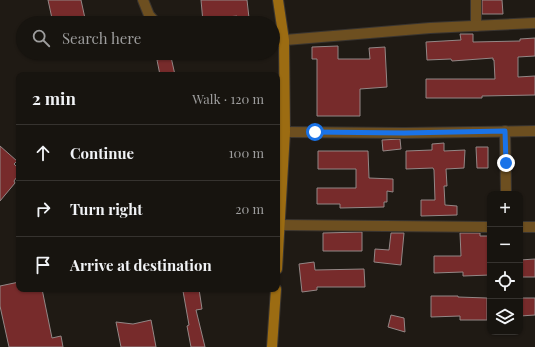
<!DOCTYPE html>
<meta charset="utf-8">
<style>
body{margin:0;font-family:"Playfair Display",serif;background:#201d18;color:#f1f3f6}
.controls{position:absolute;right:12px;bottom:12px;display:grid;overflow:hidden;border-radius:8px;box-shadow:0 1px 3px #0004}
.controls button{width:36px;height:36px;display:grid;place-items:center;padding:0;border:0;border-bottom:1px solid #36332f;background:#17140f;color:#f1f3f6;font:20px sans-serif}
.stop{position:absolute;width:12px;height:12px;margin:-9px;border:3px solid #1a73e8;border-radius:50%;background:#fff}
.stop.end{background:#1a73e8;border-color:#fff;box-shadow:0 1px 4px #0008}
.list{margin:0;padding:0;list-style:none}
h2{display:flex;justify-content:space-between;align-items:center;height:52px;margin:0;padding:0 16px;font-size:17px}
h2 small{font-size:13px;font-weight:400;color:#9e9e9e}
.list li{display:grid;grid-template-columns:26px 1fr auto;gap:12px;align-items:center;box-sizing:border-box;height:56px;padding:0 16px;border-top:1px solid #36332f}
.list b{display:block;font-size:15px;white-space:nowrap}
.list em{font-size:13px;font-style:normal;color:#9e9e9e}
.icon{flex:none;width:22px;height:22px;fill:none;stroke:currentColor;stroke-width:2;stroke-linecap:round;stroke-linejoin:round}
.map{position:relative;flex:none;width:535px;height:347px;overflow:hidden}
.search{position:absolute;background:#17140f;box-shadow:0 1px 3px #0004;left:16px;top:16px;width:264px;height:44px;display:flex;align-items:center;gap:10px;box-sizing:border-box;padding:0 14px;border-radius:22px;color:#9e9e9e;font-size:15px}
.panel{position:absolute;background:#17140f;box-shadow:0 1px 3px #0004;left:16px;top:72px;width:264px;height:220px;border-radius:8px}
.map>svg:first-child{display:block}
.building{fill:#772b2b;stroke:#938786}
.lines{fill:none;stroke-linecap:round;stroke-linejoin:round}
.street-casing{stroke:#3a3530;stroke-width:12}
.secondary-casing{stroke:#3a3530;stroke-width:12}
.street{stroke:#6d4f20;stroke-width:10}
.secondary{stroke:#9c6c12;stroke-width:10}
.route{stroke:#1a73e8;stroke-width:5}
</style>
<div class="map">
<svg width="535" height="347" viewBox="0 0 535 347">
<rect width="100%" height="100%" fill="#1f1a14"/>
<g class="building">
<polygon points="48,0 81,0 86,23 53,23"/>
<polygon points="201,0 247,0 249,18 238,19 237,16 218,18 218,21 203,22"/>
<polygon points="482,0 502,0 503,14 482,14"/>
<polygon points="460,34 473,34 473,42 520,41 520,39 535,38 535,56 518,57 518,77 535,76 535,95 482,96 482,98 426,98 426,79 495,79 494,60 493,60 493,58 452,61 451,59 427,60 426,42 461,40"/>
<polygon points="338,46 338,59 370,59 369,48 385,47 387,87 360,89 360,116 317,116 317,59 312,59 312,47"/>
<polygon points="171,57 175,75 160,75 157,60"/>
<polygon points="400,139 401,149 383,151 382,140"/>
<polygon points="444,143 444,151 465,150 464,168 446,169 447,186 444,186 445,205 457,206 457,215 421,216 421,200 435,200 434,170 433,168 406,169 406,151 432,150 432,144"/>
<polygon points="0,146 17,161 14,164 19,169 19,174 14,181 15,183 0,201"/>
<polygon points="476,147 488,147 488,168 477,168"/>
<polygon points="318,151 368,151 369,178 393,179 393,192 387,191 387,202 384,202 384,207 340,208 340,204 317,204 317,188 356,188 356,169 318,169"/>
<polygon points="362,232 362,251 323,251 323,233"/>
<polygon points="391,233 404,233 401,265 374,262 375,249 389,250"/>
<polygon points="460,233 480,233 480,236 490,236 490,275 463,276 463,272 434,273 434,256 461,256"/>
<polygon points="535,259 535,277 520,277 520,260"/>
<polygon points="314,262 315,270 364,269 365,287 317,287 317,290 302,292 299,264"/>
<polygon points="19,282 19,289 42,289 52,338 61,336 63,347 9,347 0,306 0,286"/>
<polygon points="192,289 199,289 202,309 196,310 205,347 191,347 187,326 189,325 183,291"/>
<polygon points="431,296 458,296 458,297 487,298 487,320 460,320 460,316 431,317"/>
<polygon points="520,298 535,298 535,315 520,316"/>
<polygon points="391,315 404,318 405,332 388,327"/>
<polygon points="151,320 156,347 121,347 116,322 133,324"/>
</g>
<g class="lines">
<defs>
<g id="street">
<polyline points="143,0 149,15 156,23"/>
<polyline points="476,26 476,0"/>
<polyline points="273,41 430,28 535,23"/>
<polyline points="505,131 506,194"/>
<polyline points="285,132 404,133 535,131"/>
<polyline points="280,225 490,227"/>
<polyline points="520,227 535,227"/>
</g>
<g id="secondary">
<polyline points="277,269 285,132 284,40 278,0"/>
<polyline points="272,347 276,289"/>
</g>
</defs>
<use href="#street" class="street-casing"/>
<use href="#secondary" class="secondary-casing"/>
<use href="#street" class="street"/>
<use href="#secondary" class="secondary"/>
</g>
<g class="lines">
<polyline class="route" points="315,132 404,133 505,131 506,163"/>
</g>
</svg>
<div class="controls">
<button>+</button>
<button>−</button>
<button><svg class="icon" aria-label="locate" viewBox="0 0 24 24"><circle cx="12" cy="12" r="6"/><path d="M12 2v4M12 18v4M2 12h4M18 12h4"/></svg></button>
<button><svg class="icon" aria-label="layers" viewBox="0 0 24 24"><path d="M12 4l9 5-9 5-9-5zM3 14l9 5 9-5"/></svg></button>
</div>
<div class="stop" style="left:315px;top:132px"></div>
<div class="stop end" style="left:506px;top:163px"></div>
<div class="search"><svg class="icon" aria-label="search" viewBox="0 0 24 24"><circle cx="10" cy="10" r="6"/><path d="M15 15l6 6"/></svg>Search here</div>
<section class="panel">
<h2>2 min<small>Walk · 120 m</small></h2>
<ul class="list">
<li><svg class="icon" aria-label="ahead" viewBox="0 0 24 24"><path d="M12 20V5M6 11l6-6 6 6"/></svg><div><b>Continue</b></div><em>100 m</em></li>
<li><svg class="icon" aria-label="right" viewBox="0 0 24 24"><path d="M7 20v-9h11M14 6l5 5-5 5"/></svg><div><b>Turn right</b></div><em>20 m</em></li>
<li><svg class="icon" aria-label="arrive" viewBox="0 0 24 24"><path d="M6 21V4h12l-3 4 3 4H6"/></svg><div><b>Arrive at destination</b></div></li>
</ul>
</section>
</div>
